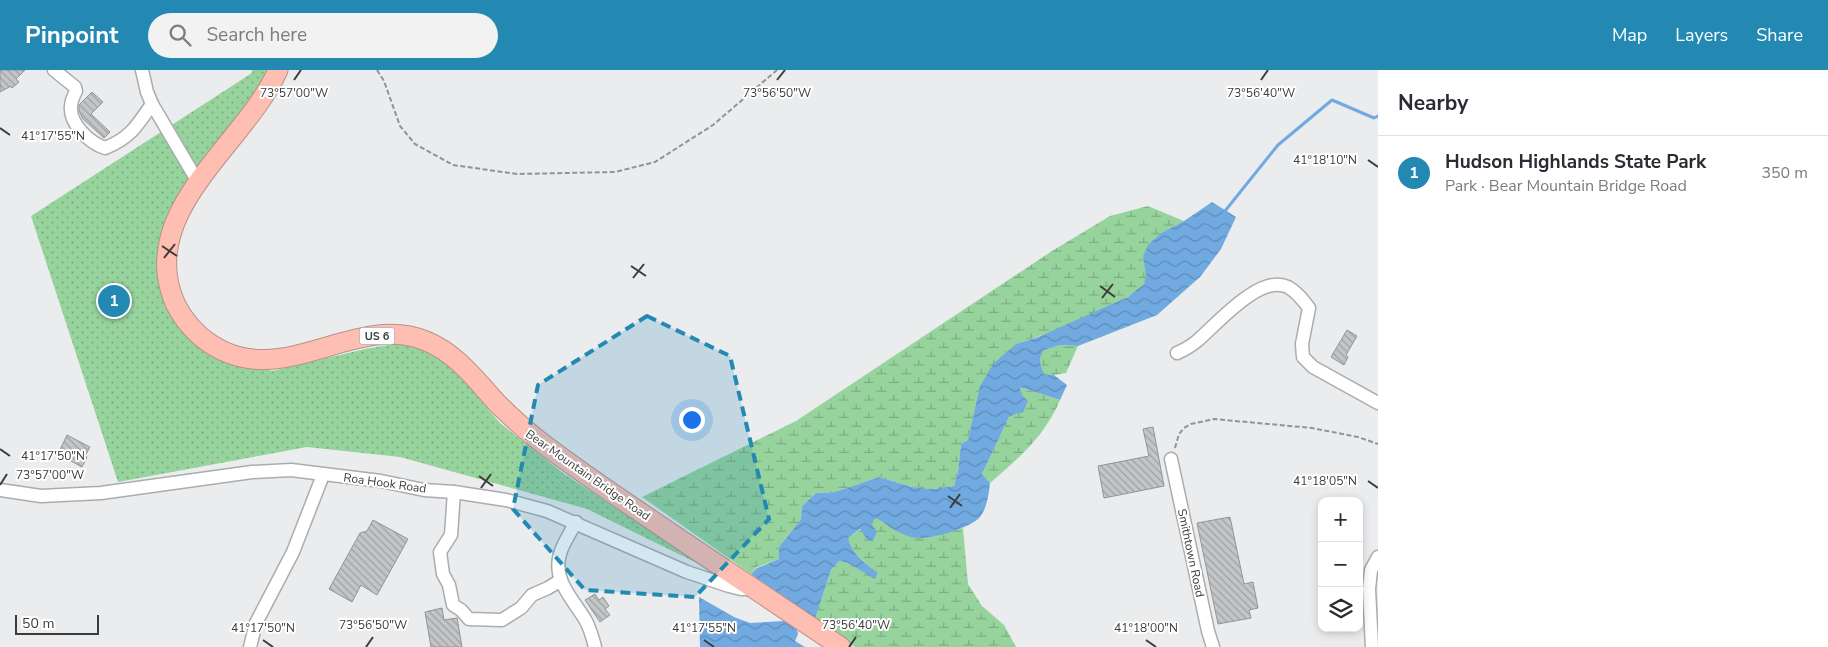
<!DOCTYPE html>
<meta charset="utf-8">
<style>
body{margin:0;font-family:"Nunito Sans",sans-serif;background:#f2f2f3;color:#2b2b33}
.controls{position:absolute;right:15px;bottom:15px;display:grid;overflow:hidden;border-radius:10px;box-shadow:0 2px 8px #0003}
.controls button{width:45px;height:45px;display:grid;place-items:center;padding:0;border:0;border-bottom:1px solid #e1e1e2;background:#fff;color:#2b2b33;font:25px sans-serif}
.scale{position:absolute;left:15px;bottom:12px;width:84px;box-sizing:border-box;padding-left:5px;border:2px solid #3c3c3d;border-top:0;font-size:14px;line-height:18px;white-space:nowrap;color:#3c3c3d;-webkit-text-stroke:4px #fff;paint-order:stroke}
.you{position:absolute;left:691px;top:349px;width:18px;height:18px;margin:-12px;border:4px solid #fff;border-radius:50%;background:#1a73e8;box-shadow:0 0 0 8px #1a73e833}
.badge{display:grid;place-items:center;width:32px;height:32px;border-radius:50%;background:#2389b2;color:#fff;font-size:16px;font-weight:700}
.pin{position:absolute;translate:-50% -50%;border:2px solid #fff;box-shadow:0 1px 5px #0006}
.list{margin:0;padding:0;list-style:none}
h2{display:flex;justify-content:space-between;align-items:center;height:65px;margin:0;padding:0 20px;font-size:21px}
h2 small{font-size:16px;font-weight:400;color:#7c7c81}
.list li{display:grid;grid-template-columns:32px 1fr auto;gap:15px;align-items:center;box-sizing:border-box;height:75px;padding:0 20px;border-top:1px solid #e1e1e2}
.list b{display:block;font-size:19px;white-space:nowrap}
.list p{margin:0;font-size:16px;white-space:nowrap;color:#7c7c81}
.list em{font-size:16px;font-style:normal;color:#7c7c81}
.icon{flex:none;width:28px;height:28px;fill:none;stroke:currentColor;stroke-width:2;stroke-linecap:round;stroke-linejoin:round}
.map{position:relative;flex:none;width:1378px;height:577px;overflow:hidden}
header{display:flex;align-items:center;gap:30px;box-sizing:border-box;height:70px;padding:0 25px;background:#2389b2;color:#fff}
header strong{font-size:24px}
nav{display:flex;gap:28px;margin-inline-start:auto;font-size:18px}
.search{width:350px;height:45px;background:#f2f2f3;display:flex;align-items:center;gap:12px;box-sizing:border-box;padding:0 18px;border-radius:28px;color:#7c7c81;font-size:19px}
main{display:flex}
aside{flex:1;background:#fff}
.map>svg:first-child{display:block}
.wetland{fill:url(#wetland-marsh)}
.park{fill:url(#park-dots)}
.water{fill:url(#water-waves)}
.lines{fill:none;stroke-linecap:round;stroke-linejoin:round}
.stream{stroke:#71aae0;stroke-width:3}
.building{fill:url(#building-back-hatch);stroke:#929496}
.minor-casing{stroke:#aaacae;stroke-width:15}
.highway-casing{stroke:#bb9089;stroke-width:21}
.path{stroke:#929395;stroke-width:2;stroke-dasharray:5 2.5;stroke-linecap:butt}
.minor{stroke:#fff;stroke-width:12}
.highway{stroke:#ffbeb2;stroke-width:19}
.marked{fill:#2389b2;fill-opacity:0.2;stroke:#2389b2;stroke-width:4;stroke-dasharray:10 6;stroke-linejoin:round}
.ticks{fill:none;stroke:#3c3c3d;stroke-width:2}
.labels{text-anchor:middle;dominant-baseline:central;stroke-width:4;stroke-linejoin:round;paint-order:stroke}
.shield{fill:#fff;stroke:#767677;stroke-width:1}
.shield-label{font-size:11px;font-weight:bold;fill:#3c3c3d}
.street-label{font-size:12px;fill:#3c3c3d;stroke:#fff}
.ticks-label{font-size:12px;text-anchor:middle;fill:#3c3c3d;stroke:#fff;stroke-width:4;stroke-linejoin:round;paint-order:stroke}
</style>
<header>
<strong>Pinpoint</strong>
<div class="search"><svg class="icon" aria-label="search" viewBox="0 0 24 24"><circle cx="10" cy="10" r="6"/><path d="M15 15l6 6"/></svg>Search here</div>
<nav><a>Map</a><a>Layers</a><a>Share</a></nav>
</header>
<main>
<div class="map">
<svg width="1378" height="577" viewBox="0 0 1378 577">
<defs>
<pattern id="wetland-marsh" width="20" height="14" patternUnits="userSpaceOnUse" patternTransform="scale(1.25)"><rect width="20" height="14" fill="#97d49d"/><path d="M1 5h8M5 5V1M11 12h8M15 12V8" fill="none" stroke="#7cad81"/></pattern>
<pattern id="park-dots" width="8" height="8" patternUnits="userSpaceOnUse" patternTransform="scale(1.25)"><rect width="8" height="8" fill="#97d49d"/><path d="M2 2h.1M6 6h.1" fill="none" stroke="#7cad81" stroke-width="1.8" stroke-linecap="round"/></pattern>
<pattern id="water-waves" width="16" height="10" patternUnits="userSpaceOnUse" patternTransform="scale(1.25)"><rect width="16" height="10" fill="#71aae0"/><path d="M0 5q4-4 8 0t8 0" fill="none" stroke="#5e8cb7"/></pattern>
<pattern id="building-back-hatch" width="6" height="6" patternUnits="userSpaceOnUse" patternTransform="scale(1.25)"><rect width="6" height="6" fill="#c3c5c7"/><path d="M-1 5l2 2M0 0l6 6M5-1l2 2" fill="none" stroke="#a0a1a3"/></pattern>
</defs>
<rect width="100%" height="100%" fill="#eaecee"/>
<g class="wetland">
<path d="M1148,136l36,15 -23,12 -18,24c2,9 6,19 1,27 -11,18 -105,53 -128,60l-42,71 -6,25 -7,4 -3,28 -4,14 -21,3 -21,-2 -33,-10 -44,15 -19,1 -14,13 -1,13 -22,28v12l-22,8 -6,7 -109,-77 154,-76 256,-170 58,-35z"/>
<path d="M1060,275l18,1 -12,27 -12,2 -10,-1c-4,-10 -6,-15 0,-25z"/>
<path d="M1020,317l40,13c-15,36 -41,58 -70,83l-8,-9 27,-57c11,-6 14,-19 11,-30z"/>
<path d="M876,447l11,8 60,8 16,-5 5,56 14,22 22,19 12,22h-161l-40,-28 16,-49 8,-9 9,2 27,15 3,-4c-12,-11 -26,-20 -30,-36 9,-7 21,-12 28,-21z"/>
</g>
<polygon class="park" points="252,0 274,0 206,89 160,208 216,285 272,301 365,279 400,273 432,282 459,305 500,353 563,403 701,495 587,439 400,387 307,377 118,412 31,146 252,3"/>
<g class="water">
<path d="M1212,132l24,15 -15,32 -21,28 -43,38 -79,31 -18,-1 -16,5c-6,9 -4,14 0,24l10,1 13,10 -7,15 -40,-13 2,8 6,6 -5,11 -8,2 -6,3 -27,57 8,9c-1,10 -3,25 -10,34 -9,11 -48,22 -62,21 -16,-1 -29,-12 -42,-20l-5,5 6,9 -4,8 -5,1 -8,-12 -12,9c4,16 18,26 30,35l-3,6 -27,-16 -9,-2 -8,9 -16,49 -64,-45 6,-6 22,-9v-12l22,-28 1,-13 14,-13 19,-1 44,-15 33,10 21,2 21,-3 4,-14 3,-28 7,-4 12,-54 13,-22 23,-20 22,-7 90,-40 16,-13 2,-10 -3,-17 5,-12 13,-12 23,-12z"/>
<polygon points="699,527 734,547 750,553 784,551 797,560 798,564 795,571 805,577 700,577"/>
</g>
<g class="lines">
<polyline class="stream" points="1225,141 1278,75 1332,30 1374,48 1378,46"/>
</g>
<g class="building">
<polygon points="0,0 25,0 16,9 19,12 12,18 11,16 0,22"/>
<polygon points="92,22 103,32 91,44 110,62 104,68 83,49 79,41 79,35"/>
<polygon points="1347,260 1357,266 1346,285 1348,287 1344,295 1331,287"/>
<polygon points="1153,357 1164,416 1104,428 1098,396 1149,386 1143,359"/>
<polygon points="67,365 90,377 85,386 87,387 82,397 58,384"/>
<polygon points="1230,447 1244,514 1253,512 1258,538 1249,540 1251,548 1218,554 1197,453"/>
<polygon points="373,450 408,469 377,525 361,515 352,532 329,519 360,463 367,461"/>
<polygon points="595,524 599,530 603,527 609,536 605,539 610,545 600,552 585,530"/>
<polygon points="442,538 444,550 457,548 462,577 431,577 425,542"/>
</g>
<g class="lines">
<defs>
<g id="minor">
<path d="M54,0l21,17 1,4c-2,4 -5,10 -5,15 -2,18 19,37 34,42 25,-10 32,-22 47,-44"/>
<polyline points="142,0 147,22 152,34 198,112"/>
<path d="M1177,283c7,-3 14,-7 20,-12 19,-16 63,-68 91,-54 9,5 15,13 21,21l-7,36 1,13 10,10 65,36"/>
<polyline points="1171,389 1208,561 1213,577"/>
<polyline points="0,420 41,426 101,423 252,402 291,400 381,411 424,420 454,422 506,430 547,441 687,502 729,516 741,519 751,519"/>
<polyline points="454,422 451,465 440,482 443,504 449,515 453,535 461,540 469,549 502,550 521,538 532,525 548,518 561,510"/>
<path d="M576,452c-5,10 -13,21 -16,32 -8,27 14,46 26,67 4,8 7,18 9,26"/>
<polyline points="250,577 256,553 293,482 323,405"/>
<polyline points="1372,577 1369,519 1371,500 1378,487"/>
</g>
<path id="highway" d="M278,0c-31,71 -134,136 -107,222 5,18 16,32 29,44 76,64 151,-26 226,5 30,12 50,39 71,62 13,13 26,25 40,36 32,25 66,48 100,71 67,46 136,91 204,137"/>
</defs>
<use href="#minor" class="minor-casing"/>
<use href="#highway" class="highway-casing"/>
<g class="path">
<polyline points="377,0 384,11 400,56 415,74 453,95 517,104 615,102 655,92 713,55 777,0"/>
<polyline points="1175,378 1179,364 1184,358 1191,354 1214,349 1312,358 1358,367 1378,374"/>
</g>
<use href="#minor" class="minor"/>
<use href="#highway" class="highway"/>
</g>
<path class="marked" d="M647,246l83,40 39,163 -74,78 -110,-7 -72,-81 25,-124z"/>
<path class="ticks" d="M294,10l7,-10M777,10l8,-10M1261,10l7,-10M0,58l10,7M1368,90l10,7M162,176l15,10M164,188l11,-14M631,196l15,10M633,208l11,-14M1100,216l15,11M1102,228l11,-14M0,379l10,7M479,406l14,10M1368,411l10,7M0,415l7,-11M481,418l10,-14M948,426l14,10M950,438l10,-14M263,570l10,7M704,570l10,7M1146,570l10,7M366,577l7,-10M849,577l7,-10"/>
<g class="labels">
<rect class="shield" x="359.5" y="257.5" width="35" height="17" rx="4"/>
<g class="shield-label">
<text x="377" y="266">US 6</text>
</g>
<g class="street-label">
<text transform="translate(588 405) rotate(35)">Bear Mountain Bridge Road</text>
<text transform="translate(385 413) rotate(8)">Roa Hook Road</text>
<text transform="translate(1191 483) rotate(78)">Smithtown Road</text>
</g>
</g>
<g class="ticks-label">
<text x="294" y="27">73°57'00"W</text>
<text x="777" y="27">73°56'50"W</text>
<text x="1261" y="27">73°56'40"W</text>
<text x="53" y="70">41°17'55"N</text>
<text x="1325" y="94">41°18'10"N</text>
<text x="53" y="390">41°17'50"N</text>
<text x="50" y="409">73°57'00"W</text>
<text x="1325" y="415">41°18'05"N</text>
<text x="373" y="559">73°56'50"W</text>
<text x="856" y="559">73°56'40"W</text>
<text x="263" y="562">41°17'50"N</text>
<text x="704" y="562">41°17'55"N</text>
<text x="1146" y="562">41°18'00"N</text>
</g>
</svg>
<div class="controls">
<button>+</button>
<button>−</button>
<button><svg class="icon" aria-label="layers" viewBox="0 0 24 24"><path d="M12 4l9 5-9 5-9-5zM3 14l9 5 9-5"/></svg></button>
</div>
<div class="scale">50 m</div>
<div class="you"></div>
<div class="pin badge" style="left:114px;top:231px">1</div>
</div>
<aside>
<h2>Nearby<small></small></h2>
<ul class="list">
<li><span class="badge">1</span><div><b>Hudson Highlands State Park</b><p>Park · Bear Mountain Bridge Road</p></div><em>350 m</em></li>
</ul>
</aside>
</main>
